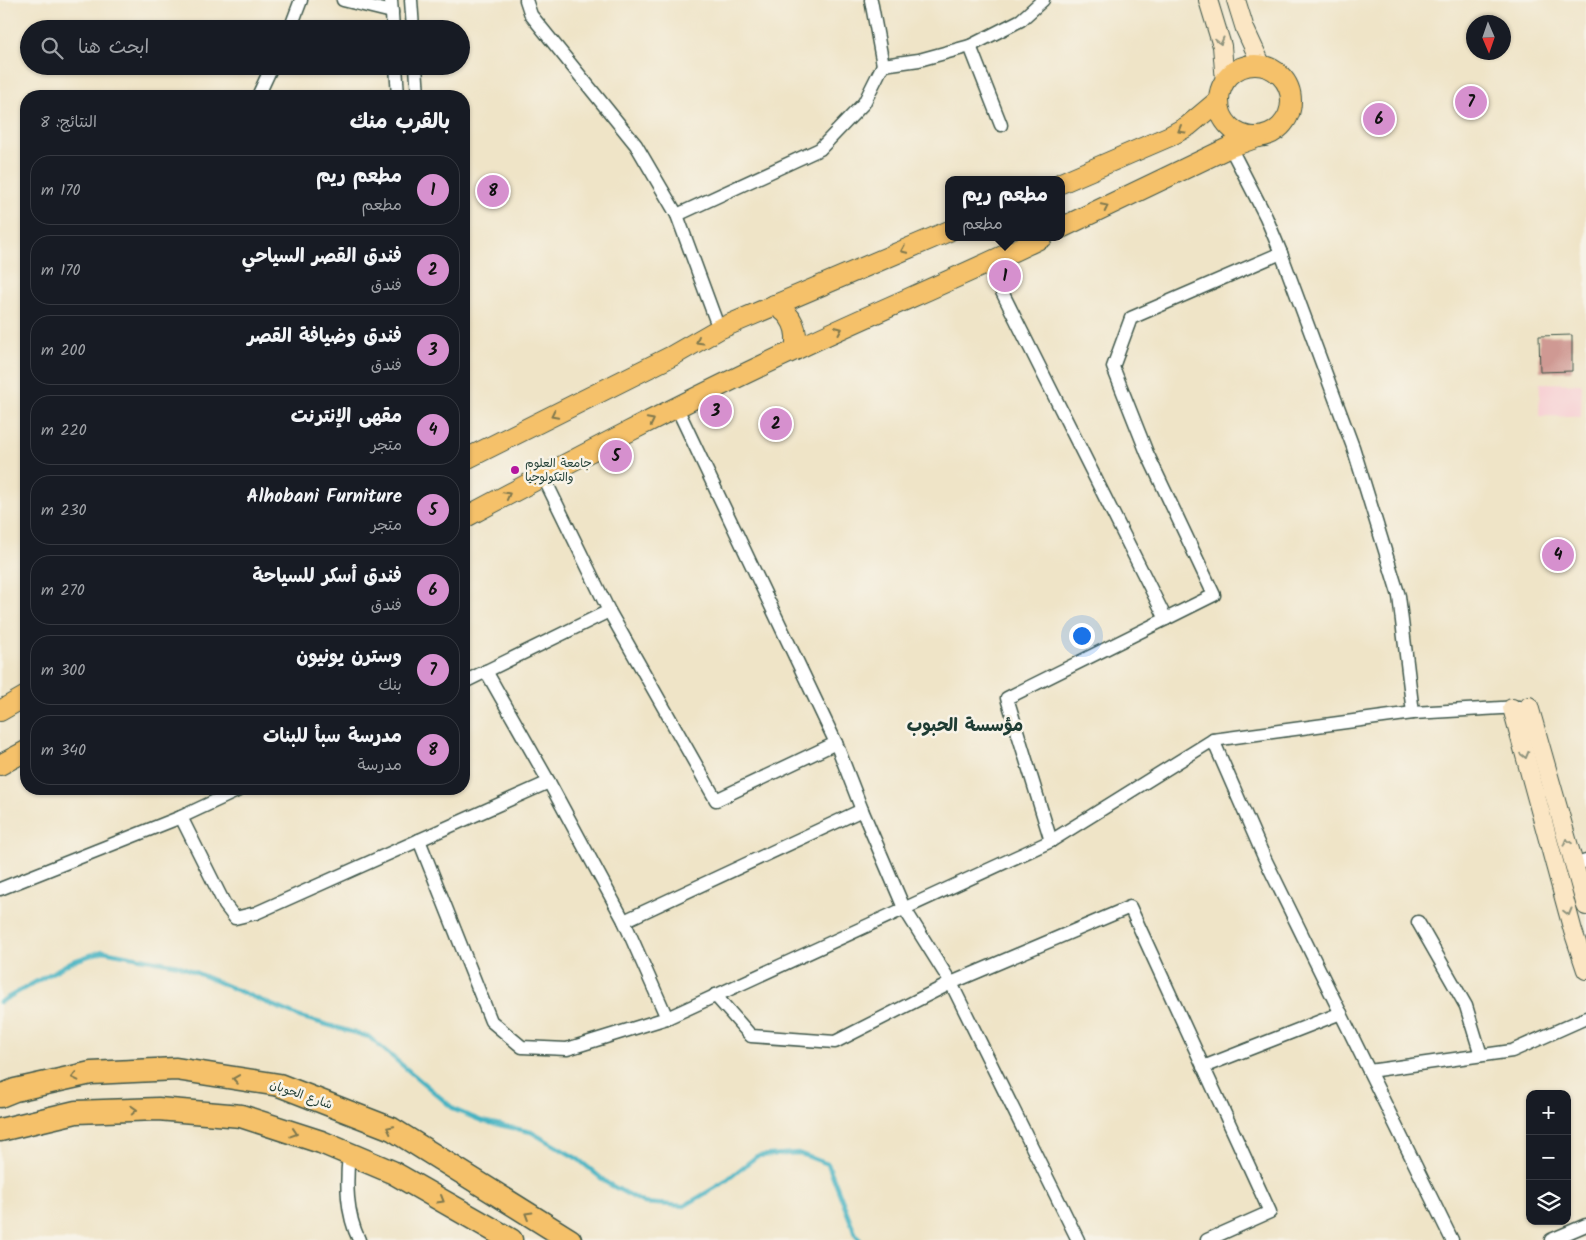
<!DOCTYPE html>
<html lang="ar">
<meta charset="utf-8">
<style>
body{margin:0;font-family:Kalam,"Playpen Sans Arabic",sans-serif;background:#20242c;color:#f1f3f6;direction:rtl}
.controls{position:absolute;right:15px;bottom:15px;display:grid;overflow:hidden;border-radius:10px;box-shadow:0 1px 4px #0004}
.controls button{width:45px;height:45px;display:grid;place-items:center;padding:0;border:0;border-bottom:1px solid #363941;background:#171b24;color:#f1f3f6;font:25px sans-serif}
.compass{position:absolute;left:1466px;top:15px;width:45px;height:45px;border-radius:50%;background:#171b24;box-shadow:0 1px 4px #0004;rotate:178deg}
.you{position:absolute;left:1081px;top:635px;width:18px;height:18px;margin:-12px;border:4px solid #fff;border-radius:50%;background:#1a73e8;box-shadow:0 0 0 8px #1a73e833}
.badge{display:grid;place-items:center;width:32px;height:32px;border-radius:50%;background:#d690ce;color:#111;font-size:16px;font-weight:700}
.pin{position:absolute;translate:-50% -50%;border:2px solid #fff;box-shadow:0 1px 5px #0006}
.popup{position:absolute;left:945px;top:176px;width:120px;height:65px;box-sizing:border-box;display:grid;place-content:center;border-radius:10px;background:#171b24;filter:drop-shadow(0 1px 4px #0005);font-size:16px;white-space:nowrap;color:#9ea1a6}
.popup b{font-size:19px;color:#f1f3f6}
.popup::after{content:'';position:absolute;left:50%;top:100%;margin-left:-10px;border:10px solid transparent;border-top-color:#171b24}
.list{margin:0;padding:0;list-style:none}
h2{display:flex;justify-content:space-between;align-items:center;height:65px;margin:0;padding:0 20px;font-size:21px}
h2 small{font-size:16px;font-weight:400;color:#9ea1a6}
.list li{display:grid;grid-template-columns:32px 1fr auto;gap:15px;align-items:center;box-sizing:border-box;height:70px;margin:0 10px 10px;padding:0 10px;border:1px solid #363941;border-radius:20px}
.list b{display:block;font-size:19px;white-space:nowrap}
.list p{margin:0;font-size:16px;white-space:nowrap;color:#9ea1a6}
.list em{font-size:16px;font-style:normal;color:#9ea1a6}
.icon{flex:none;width:28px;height:28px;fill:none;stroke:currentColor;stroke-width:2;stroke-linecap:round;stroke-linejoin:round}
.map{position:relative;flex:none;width:1586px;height:1240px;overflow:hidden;direction:ltr}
.search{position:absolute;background:#171b24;box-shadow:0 1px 4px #0004;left:20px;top:20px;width:450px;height:55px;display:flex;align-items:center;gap:12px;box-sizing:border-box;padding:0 18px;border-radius:28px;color:#9ea1a6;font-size:19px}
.panel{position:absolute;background:#171b24;box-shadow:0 1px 4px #0004;left:20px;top:90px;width:450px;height:705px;border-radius:20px;direction:rtl}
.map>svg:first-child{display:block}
.built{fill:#f7cfd3}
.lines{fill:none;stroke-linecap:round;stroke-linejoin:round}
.stream{stroke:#46b3c2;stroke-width:4.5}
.building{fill:#cf9993}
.street-casing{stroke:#3e564a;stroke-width:15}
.secondary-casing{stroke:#3e564a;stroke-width:20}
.primary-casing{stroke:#3e564a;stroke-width:22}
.highway-casing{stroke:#3e564a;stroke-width:25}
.street{stroke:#fff;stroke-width:12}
.secondary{stroke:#fbe6c4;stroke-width:18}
.primary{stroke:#f5c16b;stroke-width:20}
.highway{stroke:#f5c16b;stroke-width:22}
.oneway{stroke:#8d927c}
.oneway2{stroke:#7f784d}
.poi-dot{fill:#b5179e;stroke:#f7f3e8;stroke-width:2}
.labels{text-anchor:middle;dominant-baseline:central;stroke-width:5;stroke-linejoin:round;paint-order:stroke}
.poi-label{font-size:12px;fill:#1f3d34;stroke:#f7f3e8;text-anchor:start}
.street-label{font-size:12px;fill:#1f3d34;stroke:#f7f3e8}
.district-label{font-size:18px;font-weight:bold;fill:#1f3d34;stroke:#f7f3e8}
</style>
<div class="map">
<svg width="1586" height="1240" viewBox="0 0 1586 1240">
<rect width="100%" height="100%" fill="#f7f3e8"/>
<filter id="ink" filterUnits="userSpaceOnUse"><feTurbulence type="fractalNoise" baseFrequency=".02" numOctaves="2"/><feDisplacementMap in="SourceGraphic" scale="10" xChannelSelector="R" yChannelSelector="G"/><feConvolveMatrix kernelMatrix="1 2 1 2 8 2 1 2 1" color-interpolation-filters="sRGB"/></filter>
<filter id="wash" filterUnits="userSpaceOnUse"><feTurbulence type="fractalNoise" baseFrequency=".0096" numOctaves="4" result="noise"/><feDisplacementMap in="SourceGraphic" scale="20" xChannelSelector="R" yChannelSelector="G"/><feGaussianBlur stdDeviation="1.12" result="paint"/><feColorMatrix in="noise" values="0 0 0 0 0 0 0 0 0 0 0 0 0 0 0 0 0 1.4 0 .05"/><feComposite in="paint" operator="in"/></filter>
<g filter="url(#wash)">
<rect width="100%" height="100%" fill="#efe4c7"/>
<polygon class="built" points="1540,383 1582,384 1581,417 1539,416"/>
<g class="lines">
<polyline class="stream" points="0,1002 71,962 103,951 178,965 300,1017 369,1037 455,1110 482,1121 531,1132 578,1159 607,1183 644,1203 684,1206 723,1183 757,1156 798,1153 828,1164 855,1233 860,1240"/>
</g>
<g id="blocks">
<polygon class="building" points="1572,335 1572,371 1540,372 1539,336"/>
</g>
</g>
<g filter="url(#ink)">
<use href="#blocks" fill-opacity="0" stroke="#3e564a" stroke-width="1"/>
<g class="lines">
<defs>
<g id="street">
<polyline points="343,0 392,12"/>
<polyline points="391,0 393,29"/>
<polyline points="411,0 413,29"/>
<polyline points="526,0 531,15 636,145 677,215 719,329"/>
<polyline points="290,29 301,0"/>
<polyline points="970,46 1001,125"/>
<polyline points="883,65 919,60 970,46 1021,20 1043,0"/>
<polyline points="396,66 398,96"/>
<polyline points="416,66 418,96"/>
<polyline points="258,96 272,66"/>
<polyline points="1230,147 1266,217 1281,253 1353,447 1399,596 1413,713"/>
<polyline points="677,215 820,149 864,103 883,65 871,0"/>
<polyline points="988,264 1166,619"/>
<polyline points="677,408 836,743 862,810 904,908 951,983 1078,1240"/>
<polyline points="543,476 609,611 716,800 836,743"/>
<polyline points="486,671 549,782 624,921 667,1018"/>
<polyline points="464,682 609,611"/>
<polyline points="1213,740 1264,857 1452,1240"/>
<polyline points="181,817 225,905 235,918 256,913 549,782"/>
<polyline points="419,840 491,1021 522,1047 567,1049 667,1018 1051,841 1213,740 1413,713 1519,707"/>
<polyline points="1051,841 1007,698 1214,595 1147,453 1113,367 1131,318 1281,253"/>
<polyline points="1574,865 1586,861"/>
<polyline points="0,889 181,817 241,789"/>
<polyline points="624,921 862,810"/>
<polyline points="1418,922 1466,1006 1481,1055"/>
<polyline points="715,995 751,1036 835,1042 951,983 1130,907 1270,1212 1207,1240"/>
<polyline points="1203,1067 1341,1013"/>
<polyline points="1369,1071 1512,1051 1586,1018"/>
<path d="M349,1154c-3,29 -3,59 10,86"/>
<polyline points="1551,1240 1586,1225"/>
</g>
<g id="secondary">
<polyline points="1208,0 1222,46 1225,82"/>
<polyline points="1236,0 1245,29 1262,66"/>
<polyline points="1529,706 1586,906"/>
<polyline points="1512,708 1573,931 1586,970"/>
</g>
<g id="primary">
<circle cx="1255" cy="101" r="36"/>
<polyline points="1061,183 1170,136 1188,126 1219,100"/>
<polyline points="1061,228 1230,147 1258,137"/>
<path d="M774,305c19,9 25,25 21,45"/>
<polyline points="464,460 672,356 719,329 949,231"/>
<path d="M464,518c109,-58 219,-116 331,-168 82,-39 166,-73 248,-113"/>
<polyline points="0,711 26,696"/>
<polyline points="0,765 26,751"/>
</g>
<g id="highway">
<polyline points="0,1096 15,1090 91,1073 176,1069 279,1085 392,1129 570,1240"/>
<polyline points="0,1130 76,1112 158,1109 241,1116 321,1142 392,1172 511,1240"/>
</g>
</defs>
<use href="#street" class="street-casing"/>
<use href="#secondary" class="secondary-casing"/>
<use href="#primary" class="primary-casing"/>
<use href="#highway" class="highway-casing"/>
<use href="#street" class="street"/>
<use href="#secondary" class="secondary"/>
<use href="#primary" class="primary"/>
<use href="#highway" class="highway"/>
</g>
<defs><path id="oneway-chevron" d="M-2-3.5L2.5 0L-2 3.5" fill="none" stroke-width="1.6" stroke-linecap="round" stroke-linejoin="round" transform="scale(1.25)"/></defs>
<g class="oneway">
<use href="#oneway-chevron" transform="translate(1220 41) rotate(75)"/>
<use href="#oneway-chevron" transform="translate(1525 755) rotate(75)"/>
<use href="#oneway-chevron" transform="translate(1567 842) rotate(-106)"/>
<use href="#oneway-chevron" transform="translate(1568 912) rotate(75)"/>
</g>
<g class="oneway2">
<use href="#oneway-chevron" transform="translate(1181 130) rotate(150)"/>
<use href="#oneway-chevron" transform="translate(1105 207) rotate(-26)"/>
<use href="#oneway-chevron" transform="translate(904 250) rotate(157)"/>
<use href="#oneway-chevron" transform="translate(839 330) rotate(-24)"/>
<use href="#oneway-chevron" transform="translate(699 341) rotate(150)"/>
<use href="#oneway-chevron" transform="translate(554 415) rotate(153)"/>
<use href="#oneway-chevron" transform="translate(651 421) rotate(-27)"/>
<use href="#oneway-chevron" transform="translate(507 495) rotate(-28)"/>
<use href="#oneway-chevron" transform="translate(75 1077) rotate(167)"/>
<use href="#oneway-chevron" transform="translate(236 1079) rotate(-171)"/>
<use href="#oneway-chevron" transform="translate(134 1110) rotate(-3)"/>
<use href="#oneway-chevron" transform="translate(390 1129) rotate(-154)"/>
<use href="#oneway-chevron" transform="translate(294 1133) rotate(18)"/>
<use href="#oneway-chevron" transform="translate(441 1200) rotate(30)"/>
<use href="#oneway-chevron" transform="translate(528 1215) rotate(-149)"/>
</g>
</g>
<circle class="poi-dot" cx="515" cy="470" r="5"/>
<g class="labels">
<g class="poi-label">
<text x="525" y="463">جامعة العلوم<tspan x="525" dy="14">والتكولوجيا</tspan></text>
</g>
<g class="street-label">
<text transform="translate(301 1095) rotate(19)">شارع الحوبان</text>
</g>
<g class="district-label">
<text x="965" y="726">مؤسسة الحبوب</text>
</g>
</g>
</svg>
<div class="controls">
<button>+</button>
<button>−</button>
<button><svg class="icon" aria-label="layers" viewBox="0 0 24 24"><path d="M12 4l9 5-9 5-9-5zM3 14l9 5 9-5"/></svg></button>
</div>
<svg class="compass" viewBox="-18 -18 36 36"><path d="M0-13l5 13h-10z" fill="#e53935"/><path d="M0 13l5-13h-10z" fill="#9ea1a6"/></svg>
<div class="you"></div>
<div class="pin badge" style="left:1005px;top:276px">1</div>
<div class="popup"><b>مطعم ريم</b>مطعم</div>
<div class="pin badge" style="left:776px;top:424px">2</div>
<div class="pin badge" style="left:716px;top:411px">3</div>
<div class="pin badge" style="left:1558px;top:555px">4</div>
<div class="pin badge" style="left:616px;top:456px">5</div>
<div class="pin badge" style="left:1379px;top:119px">6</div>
<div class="pin badge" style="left:1471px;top:102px">7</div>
<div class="pin badge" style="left:493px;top:191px">8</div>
<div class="search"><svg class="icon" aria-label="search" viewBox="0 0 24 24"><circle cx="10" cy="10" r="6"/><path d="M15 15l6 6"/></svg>ابحث هنا</div>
<section class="panel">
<h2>بالقرب منك<small>النتائج: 8</small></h2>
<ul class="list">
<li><span class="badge">1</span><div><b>مطعم ريم</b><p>مطعم</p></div><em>170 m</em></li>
<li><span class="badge">2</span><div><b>فندق القصر السياحي</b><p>فندق</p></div><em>170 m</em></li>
<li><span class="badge">3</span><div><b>فندق وضيافة القصر</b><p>فندق</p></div><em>200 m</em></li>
<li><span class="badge">4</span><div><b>مقهى الإنترنت</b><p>متجر</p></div><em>220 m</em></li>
<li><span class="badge">5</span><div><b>Alhobani Furniture</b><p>متجر</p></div><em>230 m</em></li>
<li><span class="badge">6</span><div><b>فندق أسكر للسياحة</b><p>فندق</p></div><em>270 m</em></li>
<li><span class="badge">7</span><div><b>وسترن يونيون</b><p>بنك</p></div><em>300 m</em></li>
<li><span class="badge">8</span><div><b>مدرسة سبأ للبنات</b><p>مدرسة</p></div><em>340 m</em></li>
</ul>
</section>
</div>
